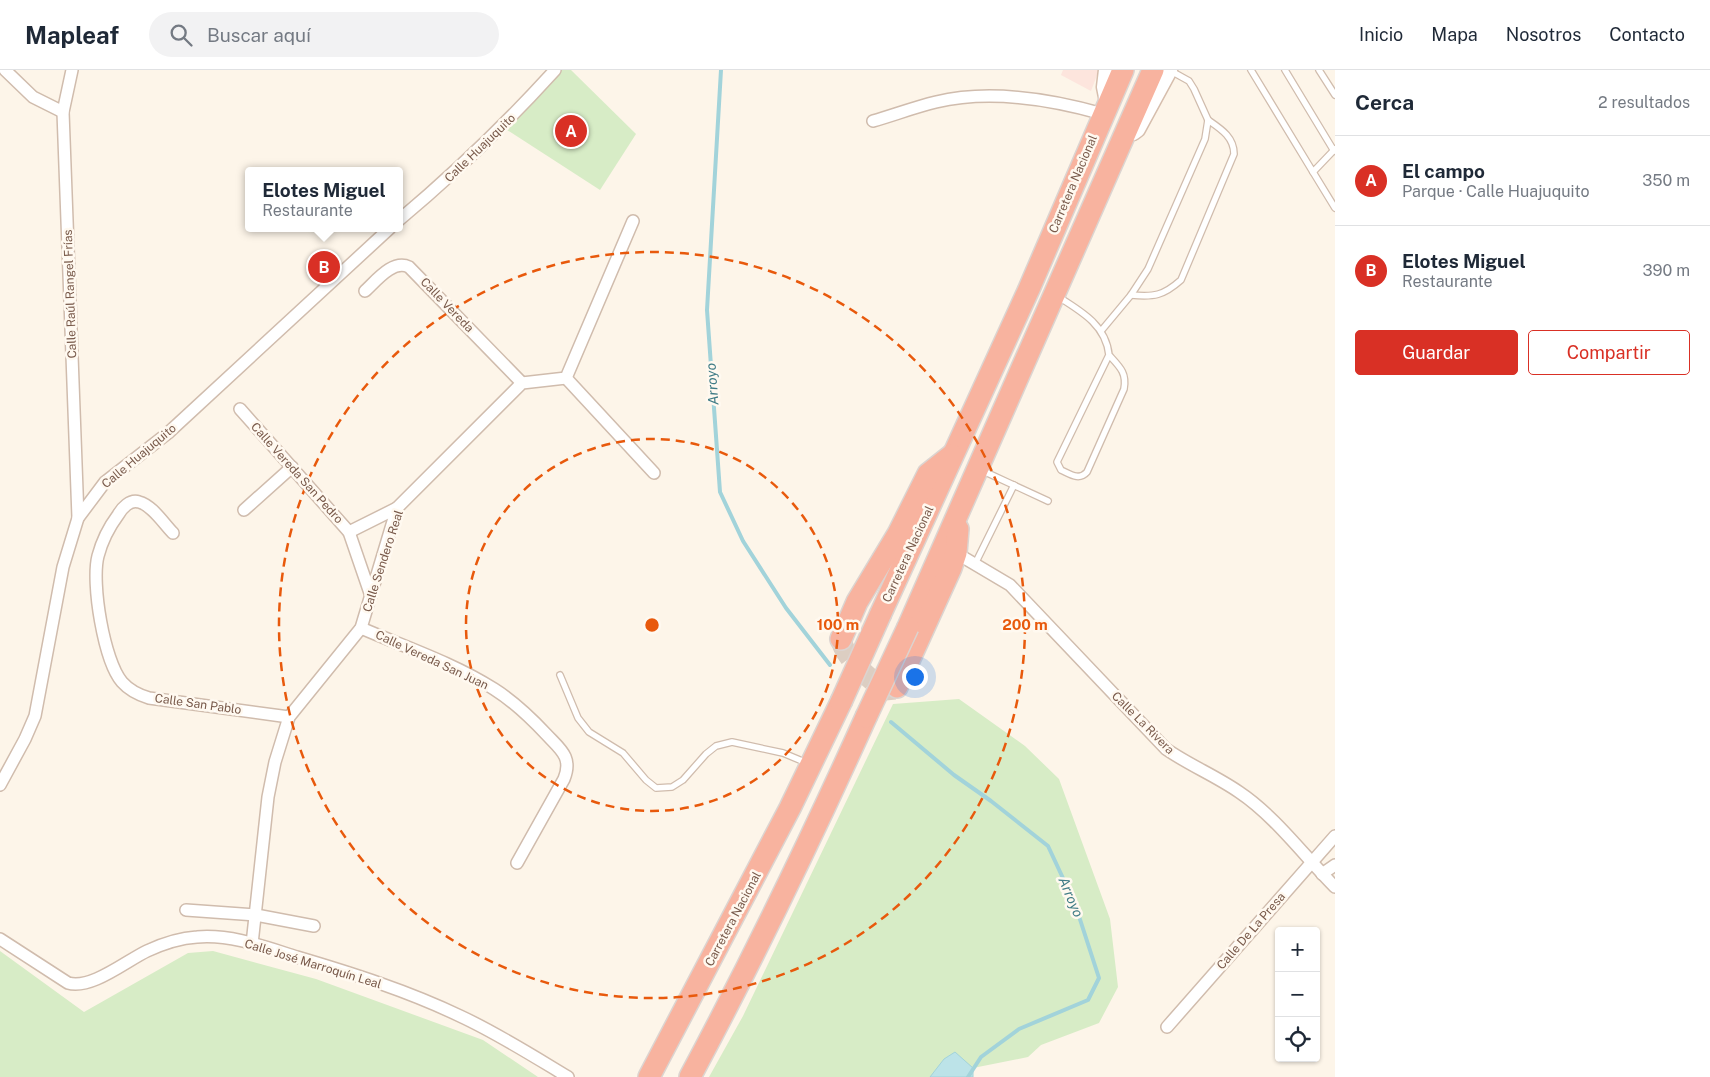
<!DOCTYPE html>
<html lang="es">
<meta charset="utf-8">
<style>
body{margin:0;font-family:"Public Sans",sans-serif;background:#f2f2f3;color:#1f2937}
.controls{position:absolute;right:15px;bottom:15px;display:grid;overflow:hidden;border-radius:5px;box-shadow:0 1px 4px #0004}
.controls button{width:45px;height:45px;display:grid;place-items:center;padding:0;border:0;border-bottom:1px solid #e0e1e3;background:#fff;color:#1f2937;font:25px sans-serif}
.you{position:absolute;left:914px;top:606px;width:18px;height:18px;margin:-12px;border:4px solid #fff;border-radius:50%;background:#1a73e8;box-shadow:0 0 0 8px #1a73e833}
.badge{display:grid;place-items:center;width:32px;height:32px;border-radius:50%;background:#d93025;color:#fff;font-size:16px;font-weight:700}
.pin{position:absolute;translate:-50% -50%;border:2px solid #fff;box-shadow:0 1px 5px #0006}
.popup{position:absolute;left:245px;top:97px;width:158px;height:65px;box-sizing:border-box;display:grid;place-content:center;border-radius:5px;background:#fff;filter:drop-shadow(0 1px 4px #0005);font-size:16px;white-space:nowrap;color:#747a83}
.popup b{font-size:19px;color:#1f2937}
.popup::after{content:'';position:absolute;left:50%;top:100%;margin-left:-10px;border:10px solid transparent;border-top-color:#fff}
.list{margin:0;padding:0;list-style:none}
h2{display:flex;justify-content:space-between;align-items:center;height:65px;margin:0;padding:0 20px;font-size:21px}
h2 small{font-size:16px;font-weight:400;color:#747a83}
.list li{display:grid;grid-template-columns:32px 1fr auto;gap:15px;align-items:center;box-sizing:border-box;height:90px;padding:0 20px;border-top:1px solid #e0e1e3}
.list b{display:block;font-size:19px;white-space:nowrap}
.list p{margin:0;font-size:16px;white-space:nowrap;color:#747a83}
.list em{font-size:16px;font-style:normal;color:#747a83}
.actions{display:flex;gap:10px;padding:15px 20px}
.actions a{flex:1;padding:11px 0;border:1px solid #d93025;border-radius:5px;text-align:center;font-size:18px;color:#d93025}
.actions .main{background:#d93025;color:#fff}
.icon{flex:none;width:28px;height:28px;fill:none;stroke:currentColor;stroke-width:2;stroke-linecap:round;stroke-linejoin:round}
.map{position:relative;flex:none;width:1335px;height:1007px;overflow:hidden}
header{display:flex;align-items:center;gap:30px;box-sizing:border-box;height:70px;padding:0 25px;background:#fff;border-bottom:1px solid #e0e1e3}
header strong{font-size:24px}
nav{display:flex;gap:28px;margin-inline-start:auto;font-size:18px}
.search{width:350px;height:45px;background:#f2f2f3;display:flex;align-items:center;gap:12px;box-sizing:border-box;padding:0 18px;border-radius:28px;color:#747a83;font-size:19px}
main{display:flex}
aside{flex:1;background:#fff}
.map>svg:first-child{display:block}
.commercial{fill:#fde5dd}
.green{fill:#d7ecc6}
.water{fill:#bce3e8;stroke:#a2d3da}
.lines{fill:none;stroke-linecap:round;stroke-linejoin:round}
.stream{stroke:#a2d3da;stroke-width:4}
.highway-tunnel{stroke:#dccec2;stroke-width:21;stroke-dasharray:21 11;stroke-linecap:butt}
.lane-casing{stroke:#d0bcad;stroke-width:8}
.street-casing{stroke:#d0bcad;stroke-width:14}
.secondary-casing{stroke:#d6bead;stroke-width:19}
.highway-casing{stroke:#dcd4d0;stroke-width:24}
.lane{stroke:#fff;stroke-width:5.5}
.street{stroke:#fff;stroke-width:11}
.secondary{stroke:#fff;stroke-width:16}
.highway{stroke:#f8b39f;stroke-width:21}
.highway-bridge-casing{stroke:#dcd4d0;stroke-width:24;stroke-linecap:butt}
.highway-bridge{stroke:#f8b39f;stroke-width:21}
.ring{fill:none;stroke:#e8590c;stroke-width:2.5;stroke-dasharray:9 6}
.labels{text-anchor:middle;dominant-baseline:central;stroke-width:5;stroke-linejoin:round;paint-order:stroke}
.street-label{font-size:12px;fill:#795a4b;stroke:#fff9f0}
.water-label{font-size:14px;font-style:italic;fill:#407c86;stroke:#fff9f0}
.centre{fill:#e8590c;stroke:#fff9f0;stroke-width:2.5}
.ring-label{font-size:15px;text-anchor:middle;font-weight:bold;fill:#e8590c;stroke:#fff9f0;stroke-width:5;stroke-linejoin:round;paint-order:stroke}
</style>
<header>
<strong>Mapleaf</strong>
<div class="search"><svg class="icon" aria-label="search" viewBox="0 0 24 24"><circle cx="10" cy="10" r="6"/><path d="M15 15l6 6"/></svg>Buscar aquí</div>
<nav><a>Inicio</a><a>Mapa</a><a>Nosotros</a><a>Contacto</a></nav>
</header>
<main>
<div class="map">
<svg width="1335" height="1007" viewBox="0 0 1335 1007">
<rect width="100%" height="100%" fill="#fdf5e9"/>
<polygon class="commercial" points="1063,0 1099,0 1091,21 1061,5"/>
<g class="green">
<polygon points="558,0 571,0 636,64 600,120 504,58"/>
<polygon points="959,629 1025,676 1059,709 1110,849 1118,917 1099,953 1041,975 1028,987 973,998 965,1007 709,1007 743,946 893,634"/>
<polygon points="0,881 84,942 188,883 213,881 316,909 483,970 538,1007 0,1007"/>
</g>
<polygon class="water" points="955,982 973,998 973,1007 930,1007 944,989"/>
<g class="lines">
<g class="stream">
<polyline points="721,0 707,240 720,422 743,471 786,538 830,595"/>
<polyline points="891,652 954,705 991,731 1048,776 1075,834 1099,908 1088,930 1019,959 981,987 968,1007"/>
</g>
<path class="highway-tunnel" d="M841,569c2,17 30,42 44,51l10,-1"/>
<defs>
<g id="lane">
<polyline points="1251,0 1313,102 1335,79"/>
<polyline points="1285,0 1334,81"/>
<polyline points="1319,0 1335,25"/>
<polyline points="1313,102 1335,138"/>
<path d="M1131,225c23,2 32,1 50,-15l53,-126c0,-17 -13,-25 -26,-34"/>
<path d="M1057,226c24,15 49,29 52,59l-52,107 4,8c9,4 18,11 26,2l37,-83c3,-16 -4,-22 -15,-34"/>
<polyline points="1101,261 1131,225 1148,199 1205,69 1208,50 1194,19 1189,11 1171,1"/>
<polyline points="981,400 1048,431"/>
<polyline points="975,494 1014,415"/>
<polyline points="560,605 578,648 589,662 623,683 646,710 656,718 672,717 683,710 706,684 716,676 732,672 783,683 807,693"/>
</g>
<g id="street">
<polyline points="5,0 33,27 63,42"/>
<polyline points="72,0 63,42 78,448"/>
<path d="M873,51c21,-6 42,-14 63,-19 54,-13 114,-3 167,12"/>
<path d="M399,150c56,-47 107,-96 156,-150"/>
<path d="M365,221c11,-10 28,-32 44,-24l113,116"/>
<polyline points="566,308 654,403"/>
<polyline points="240,339 349,462 371,526"/>
<polyline points="244,440 292,397"/>
<polyline points="349,462 397,438"/>
<path d="M173,463c-9,-9 -21,-28 -34,-31 -9,-3 -17,6 -21,13 -9,12 -16,26 -20,41 -7,27 6,105 24,126 7,8 17,13 27,16l140,19"/>
<path d="M956,483l54,32 156,164c23,16 50,27 73,43 36,24 66,65 96,95"/>
<path d="M361,558c44,19 92,35 133,61 19,12 36,28 52,45 14,15 27,23 18,45l-47,84"/>
<polyline points="0,715 25,669 35,646 63,497 78,448 105,412 168,363 390,158"/>
<polyline points="1322,804 1335,795"/>
<polyline points="186,840 256,845 314,856"/>
<path d="M0,869l68,44c23,7 58,-22 79,-32 15,-7 34,-13 50,-14 34,-3 68,10 100,20 54,16 111,34 163,59 37,17 73,40 108,61"/>
<polyline points="252,874 268,727 275,692 289,647 361,558 397,438 522,313 566,308 633,151"/>
<polyline points="1167,957 1335,766"/>
</g>
<g id="secondary">
<polyline points="1107,0 1105,17 1108,32"/>
<polyline points="1133,62 1137,59 1169,0"/>
</g>
<g id="highway">
<polyline points="881,543 1029,219 1123,0"/>
<polyline points="908,557 1153,0"/>
<polyline points="841,569 857,532 898,464 928,404 952,385"/>
<polyline points="897,617 951,498 956,483 958,459"/>
<polyline points="649,1007 790,738 841,632"/>
<path d="M690,1007c63,-118 121,-238 176,-360"/>
</g>
</defs>
<use href="#lane" class="lane-casing"/>
<use href="#street" class="street-casing"/>
<use href="#secondary" class="secondary-casing"/>
<use href="#highway" class="highway-casing"/>
<use href="#lane" class="lane"/>
<use href="#street" class="street"/>
<use href="#secondary" class="secondary"/>
<use href="#highway" class="highway"/>
<defs>
<g id="highway-bridge">
<polyline points="841,632 881,543"/>
<polyline points="866,647 908,557"/>
</g>
</defs>
<use href="#highway-bridge" class="highway-bridge-casing"/>
<use href="#highway-bridge" class="highway-bridge"/>
</g>
<g class="ring">
<circle cx="652" cy="555" r="186"/>
<circle cx="652" cy="555" r="373"/>
</g>
<g class="labels">
<g class="street-label">
<text transform="translate(480 78) rotate(-44)">Calle Huajuquito</text>
<text transform="translate(1073 114) rotate(-67)">Carretera Nacional</text>
<text transform="translate(70 224) rotate(-92)">Calle Raúl Rangel Frías</text>
<text transform="translate(447 235) rotate(46)">Calle Vereda</text>
<text transform="translate(139 386) rotate(-40)">Calle Huajuquito</text>
<text transform="translate(297 403) rotate(48)">Calle Vereda San Pedro</text>
<text transform="translate(908 484) rotate(-65)">Carretera Nacional</text>
<text transform="translate(383 491) rotate(-72)">Calle Sendero Real</text>
<text transform="translate(432 590) rotate(25)">Calle Vereda San Juan</text>
<text transform="translate(198 634) rotate(8)">Calle San Pablo</text>
<text transform="translate(1143 653) rotate(45)">Calle La Rivera</text>
<text transform="translate(733 849) rotate(-62)">Carretera Nacional</text>
<text transform="translate(1251 861) rotate(-49)">Calle De La Presa</text>
<text transform="translate(313 894) rotate(17)">Calle José Marroquín Leal</text>
</g>
<g class="water-label">
<text transform="translate(712 314) rotate(-94)">Arroyo</text>
<text transform="translate(1071 827) rotate(67)">Arroyo</text>
</g>
</g>
<circle cx="652" cy="555" r="8" class="centre"/>
<g class="ring-label">
<text x="838" y="560">100 m</text>
<text x="1025" y="560">200 m</text>
</g>
</svg>
<div class="controls">
<button>+</button>
<button>−</button>
<button><svg class="icon" aria-label="locate" viewBox="0 0 24 24"><circle cx="12" cy="12" r="6"/><path d="M12 2v4M12 18v4M2 12h4M18 12h4"/></svg></button>
</div>
<div class="you"></div>
<div class="pin badge" style="left:571px;top:61px">A</div>
<div class="pin badge" style="left:324px;top:197px">B</div>
<div class="popup"><b>Elotes Miguel</b>Restaurante</div>
</div>
<aside>
<h2>Cerca<small>2 resultados</small></h2>
<ul class="list">
<li><span class="badge">A</span><div><b>El campo</b><p>Parque · Calle Huajuquito</p></div><em>350 m</em></li>
<li><span class="badge">B</span><div><b>Elotes Miguel</b><p>Restaurante</p></div><em>390 m</em></li>
</ul>
<div class="actions"><a class="main">Guardar</a><a>Compartir</a></div>
</aside>
</main>
